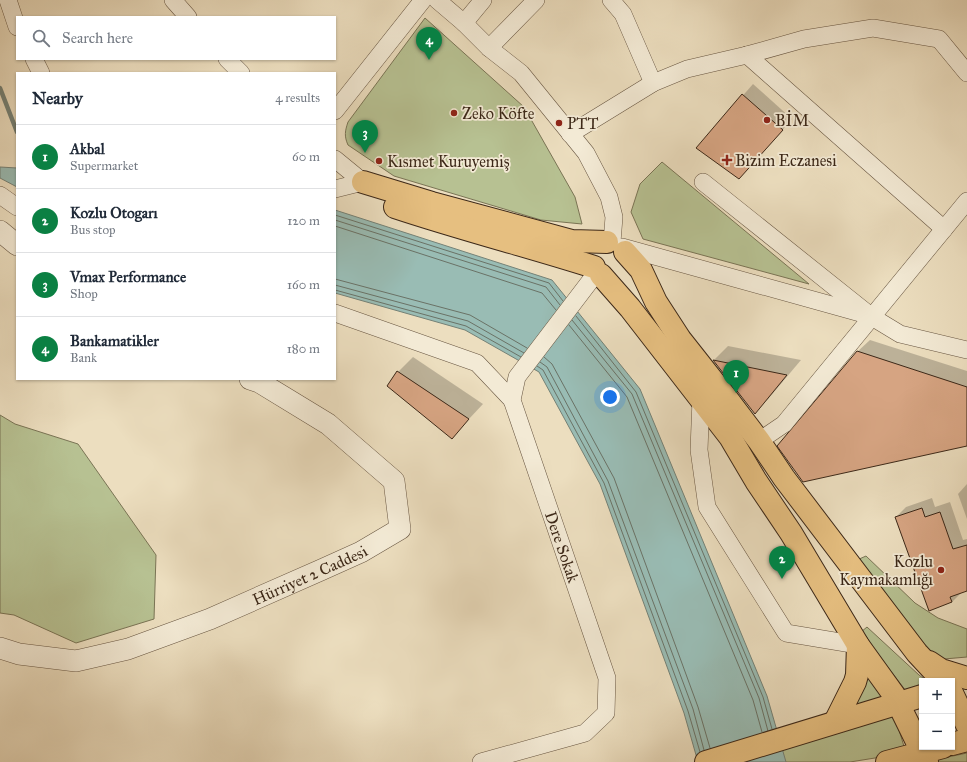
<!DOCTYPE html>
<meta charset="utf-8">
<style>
body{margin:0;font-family:"IM FELL Great Primer",serif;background:#f2f2f3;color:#1f2937}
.controls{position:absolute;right:12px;bottom:12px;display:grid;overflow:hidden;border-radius:0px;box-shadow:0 1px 3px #0004}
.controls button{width:36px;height:36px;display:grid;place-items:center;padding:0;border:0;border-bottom:1px solid #e0e1e3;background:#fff;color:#1f2937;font:20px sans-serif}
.you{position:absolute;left:610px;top:397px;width:14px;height:14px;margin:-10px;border:3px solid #fff;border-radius:50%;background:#1a73e8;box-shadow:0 0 0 6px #1a73e833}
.badge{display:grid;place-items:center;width:26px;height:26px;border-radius:50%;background:#0b8043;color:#fff;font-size:13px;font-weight:700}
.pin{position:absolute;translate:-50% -33px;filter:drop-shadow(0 1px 2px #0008)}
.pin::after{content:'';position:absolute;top:21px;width:14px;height:12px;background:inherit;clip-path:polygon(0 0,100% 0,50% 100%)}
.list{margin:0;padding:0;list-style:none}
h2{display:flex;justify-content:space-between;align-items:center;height:52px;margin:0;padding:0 16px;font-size:17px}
h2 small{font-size:13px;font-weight:400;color:#747a83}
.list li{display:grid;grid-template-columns:26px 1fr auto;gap:12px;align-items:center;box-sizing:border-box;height:64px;padding:0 16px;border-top:1px solid #e0e1e3}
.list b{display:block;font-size:15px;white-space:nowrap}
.list p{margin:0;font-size:13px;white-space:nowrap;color:#747a83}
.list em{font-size:13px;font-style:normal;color:#747a83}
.icon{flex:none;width:22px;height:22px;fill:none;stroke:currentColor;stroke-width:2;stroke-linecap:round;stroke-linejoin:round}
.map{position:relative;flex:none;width:967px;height:762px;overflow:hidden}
.search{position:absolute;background:#fff;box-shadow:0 1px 3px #0004;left:16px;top:16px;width:320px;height:44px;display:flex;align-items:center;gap:10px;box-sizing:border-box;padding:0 14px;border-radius:0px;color:#747a83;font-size:15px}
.panel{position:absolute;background:#fff;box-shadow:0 1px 3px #0004;left:16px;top:72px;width:320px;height:308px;border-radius:0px}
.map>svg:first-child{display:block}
.green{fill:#b7c192;stroke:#7a7455}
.water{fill:#99bcb4;stroke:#748176}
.shadow{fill:#0003}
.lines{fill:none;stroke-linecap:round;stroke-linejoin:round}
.shore{stroke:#6a7266;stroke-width:1}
.stream{stroke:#748176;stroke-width:4.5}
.building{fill:#d6a482;stroke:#3c2818}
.minor-casing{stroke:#685642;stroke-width:18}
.tertiary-casing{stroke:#685642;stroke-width:22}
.trunk-casing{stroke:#3c2818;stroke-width:24}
.minor{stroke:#f3ead5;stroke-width:17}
.tertiary{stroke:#f3ead5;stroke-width:21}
.trunk{stroke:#e6bf80;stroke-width:22}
.poi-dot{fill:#8f2418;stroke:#f3ead5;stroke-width:1.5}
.labels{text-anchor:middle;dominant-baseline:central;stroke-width:3.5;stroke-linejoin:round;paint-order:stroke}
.poi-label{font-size:16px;fill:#3c2818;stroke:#f3ead5;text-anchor:start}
.street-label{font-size:16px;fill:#3c2818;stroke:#f3ead5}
</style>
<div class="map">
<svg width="967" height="762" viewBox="0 0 967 762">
<rect width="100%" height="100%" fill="#ecdebf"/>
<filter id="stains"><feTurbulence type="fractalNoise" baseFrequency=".005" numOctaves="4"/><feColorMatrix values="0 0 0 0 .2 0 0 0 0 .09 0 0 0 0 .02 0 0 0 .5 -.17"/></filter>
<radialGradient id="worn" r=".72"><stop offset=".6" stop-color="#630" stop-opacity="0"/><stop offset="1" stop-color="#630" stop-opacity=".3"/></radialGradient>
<g class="green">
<path d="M425,18l99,89 51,90 7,27 -41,-4 -147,-44 -46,-31c-4,-9 -3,-14 0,-23z"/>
<polygon points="662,162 809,284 643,239 631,212 640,184"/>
<polygon points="0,415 15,424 78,444 156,555 154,619 76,643 14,615 0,613"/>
<polygon points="866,556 915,603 938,618 967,629 967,657 944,659 929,652 857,560"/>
<polygon points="867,627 919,675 927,681 922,681 922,685 906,691 861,632"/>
<polygon points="866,667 886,700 847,706"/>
<polygon points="893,710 906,753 850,762 747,762"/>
<polygon points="967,753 967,762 935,762 934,760"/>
</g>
<g class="water">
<polygon points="0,167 17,168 17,187 0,178"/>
<polygon points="335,210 552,280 640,389 767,696 786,762 698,762 684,713 600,484 539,372 465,330 335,293"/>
</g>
<g class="shadow">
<polygon points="753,84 792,119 749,168 697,148"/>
<polygon points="870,340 967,371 967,445 857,352"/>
<polygon points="728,346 801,360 769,398 755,413 714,360"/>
<polygon points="413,357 483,404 452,437 398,372"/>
<polygon points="967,484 967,519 958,494"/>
<polygon points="932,498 935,507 950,502 963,540 967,539 967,590 962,592 952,602 930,609 896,517 906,507"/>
</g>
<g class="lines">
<g class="shore">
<polyline points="335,215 549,283 563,301"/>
<polyline points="335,220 546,287 560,305"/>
<polyline points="335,226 542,293 556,310"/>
<polyline points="335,279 470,315 527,348"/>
<polyline points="335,285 468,321 524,353"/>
<polyline points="335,290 466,326 521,357"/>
<polyline points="576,316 636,392 763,697 772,729"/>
<polyline points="572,320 632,394 759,698 768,731"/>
<polyline points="569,325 627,397 753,700 762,732"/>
<polyline points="544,357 552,364 614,478 698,707 710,748"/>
<polyline points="540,362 547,367 608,481 693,709 704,750"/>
<polyline points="537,366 543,370 604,483 688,711 700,752"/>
</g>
<polyline class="stream" points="0,88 17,132"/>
</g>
<g class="building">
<polygon points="742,94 783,130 739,179 696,148"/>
<polygon points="857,351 967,387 967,446 803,482 777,446"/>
<polygon points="713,360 787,375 755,414"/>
<polygon points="397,371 469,419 452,439 387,386"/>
<polygon points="922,508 925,517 940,512 953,549 967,545 967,591 950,597 952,602 929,611 895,517"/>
</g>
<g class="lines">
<defs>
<g id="minor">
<polyline points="8,0 17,27"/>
<polyline points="173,0 188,17"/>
<polyline points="437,0 464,23 489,48 521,73 586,153 609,197 614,217 612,242"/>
<polyline points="611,0 623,14 653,83"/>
<polyline points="464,23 483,0"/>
<polyline points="489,48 536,0"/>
<polyline points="747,55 944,229"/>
<polyline points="34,59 41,73"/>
<polyline points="227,59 241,73"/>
<polyline points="335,111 423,0"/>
<polyline points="570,134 653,83 687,69 747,55 804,39 873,28 939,39 967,73"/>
<polyline points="335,159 363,182"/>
<polyline points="703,182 872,317 900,334 967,350"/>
<polyline points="335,189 363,182"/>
<polyline points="0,195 17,207"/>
<polyline points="622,247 864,314"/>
<polyline points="335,313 477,363 512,400"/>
<polyline points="701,399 699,450 707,507 786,633 858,645"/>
<polyline points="759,441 784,424 967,201"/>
<polyline points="481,762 585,733 606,713 607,678 512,400 517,377 597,272"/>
</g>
<g id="tertiary">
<polyline points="0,231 17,245"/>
<path id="s1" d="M0,648l19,6 57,7 52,-12 82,-30 111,-49 40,-18 39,-23 -6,-48 -66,-57 -69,-42 -9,-3"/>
</g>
<g id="trunk">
<polyline points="363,182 432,203 572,241 607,242"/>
<path d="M395,207c66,22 133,39 199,60"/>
<polyline points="625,252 641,270 656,302 680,339 725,396 759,441 784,478 917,653 943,681"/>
<polyline points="601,275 630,308 730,437 756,481 791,533 858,645 894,695 927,762"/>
<polyline points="929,662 941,670 967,678"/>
<polyline points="952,693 967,725"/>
<polyline points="835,722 855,682 857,675 858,645"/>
<polyline points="952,744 967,740"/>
<polyline points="706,762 922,696"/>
<polyline points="887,762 943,747"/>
</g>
</defs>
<use href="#minor" class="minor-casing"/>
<use href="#tertiary" class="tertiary-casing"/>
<use href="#trunk" class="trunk-casing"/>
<use href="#minor" class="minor"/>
<use href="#tertiary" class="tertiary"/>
<use href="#trunk" class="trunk"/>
</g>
<g class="poi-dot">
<circle cx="454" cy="113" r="4"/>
<circle cx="767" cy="120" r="4"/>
<circle cx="559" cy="123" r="4"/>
<path d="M725 154h4v4h4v4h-4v4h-4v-4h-4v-4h4z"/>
<circle cx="379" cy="161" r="4"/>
<circle cx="941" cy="570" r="4"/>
</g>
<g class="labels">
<g class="poi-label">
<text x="462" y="113">Zeko Köfte</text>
<text x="775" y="120">BİM</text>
<text x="567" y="123">PTT</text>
<text x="735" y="160">Bizim Eczanesi</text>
<text x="387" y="161">Kısmet Kuruyemiş</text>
<text x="933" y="561" text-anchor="end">Kozlu<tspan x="933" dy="18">Kaymakamlığı</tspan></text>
</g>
<g class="street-label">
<text transform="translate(562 547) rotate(71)">Dere Sokak</text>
<text stroke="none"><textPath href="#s1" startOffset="327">Hürriyet 2 Caddesi</textPath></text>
</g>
</g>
<rect width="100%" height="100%" filter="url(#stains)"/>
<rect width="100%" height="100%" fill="url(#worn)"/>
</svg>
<div class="controls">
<button>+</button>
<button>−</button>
</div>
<div class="you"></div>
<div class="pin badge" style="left:736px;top:393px">1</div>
<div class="pin badge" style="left:782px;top:579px">2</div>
<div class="pin badge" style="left:365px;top:153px">3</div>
<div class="pin badge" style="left:429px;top:60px">4</div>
<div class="search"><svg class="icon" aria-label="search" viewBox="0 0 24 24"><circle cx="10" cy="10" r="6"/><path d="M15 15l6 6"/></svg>Search here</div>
<section class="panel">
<h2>Nearby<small>4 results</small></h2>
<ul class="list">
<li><span class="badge">1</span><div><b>Akbal</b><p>Supermarket</p></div><em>60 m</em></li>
<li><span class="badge">2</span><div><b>Kozlu Otogarı</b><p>Bus stop</p></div><em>120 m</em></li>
<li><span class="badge">3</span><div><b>Vmax Performance</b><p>Shop</p></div><em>160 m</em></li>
<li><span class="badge">4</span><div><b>Bankamatikler</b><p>Bank</p></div><em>180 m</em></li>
</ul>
</section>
</div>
